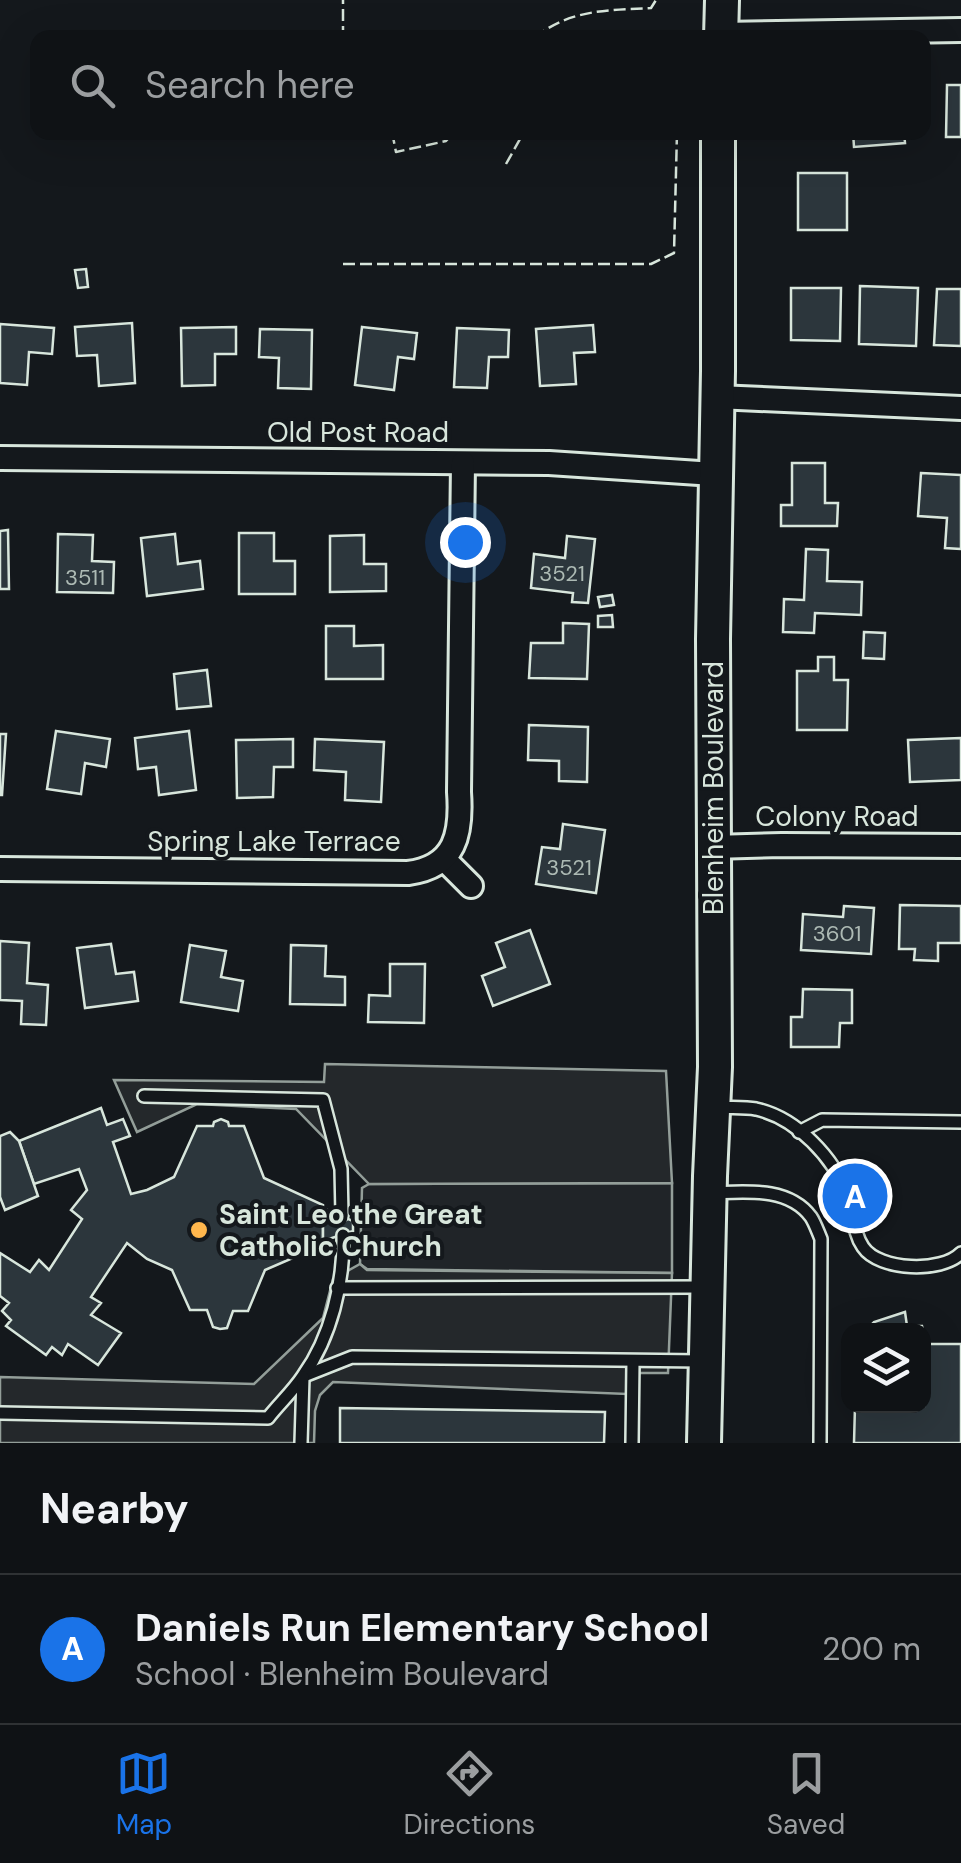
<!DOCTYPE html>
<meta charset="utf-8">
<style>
body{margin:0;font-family:"DM Sans",sans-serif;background:#181b1e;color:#f1f3f6}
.controls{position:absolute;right:30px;bottom:30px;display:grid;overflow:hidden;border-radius:20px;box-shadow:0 10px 40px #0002}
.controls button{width:90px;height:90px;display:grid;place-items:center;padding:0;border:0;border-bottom:2px solid #2f3234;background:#0f1215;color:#f1f3f6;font:50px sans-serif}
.you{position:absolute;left:465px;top:542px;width:35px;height:35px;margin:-25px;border:8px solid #fff;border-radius:50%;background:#1a73e8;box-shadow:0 0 0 15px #1a73e833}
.badge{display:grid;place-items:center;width:65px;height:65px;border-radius:50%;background:#1a73e8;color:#fff;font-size:32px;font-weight:700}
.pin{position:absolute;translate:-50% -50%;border:5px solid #fff;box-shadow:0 2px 10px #0006}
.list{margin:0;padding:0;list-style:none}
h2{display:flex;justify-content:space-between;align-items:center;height:130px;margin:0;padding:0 40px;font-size:42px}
h2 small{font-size:32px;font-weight:400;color:#9b9ea0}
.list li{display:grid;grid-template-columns:65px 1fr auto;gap:30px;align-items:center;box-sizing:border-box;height:150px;padding:0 40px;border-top:2px solid #2f3234}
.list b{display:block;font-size:38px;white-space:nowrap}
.list p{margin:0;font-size:32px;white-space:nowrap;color:#9b9ea0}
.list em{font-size:32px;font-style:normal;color:#9b9ea0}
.icon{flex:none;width:55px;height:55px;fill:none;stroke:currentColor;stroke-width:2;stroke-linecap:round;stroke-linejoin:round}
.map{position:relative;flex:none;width:961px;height:1443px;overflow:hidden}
.search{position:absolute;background:#0f1215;box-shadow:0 10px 40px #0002;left:30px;right:30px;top:30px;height:110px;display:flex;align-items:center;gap:25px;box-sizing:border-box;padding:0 35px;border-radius:20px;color:#9b9ea0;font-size:38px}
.sheet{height:280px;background:#0f1215}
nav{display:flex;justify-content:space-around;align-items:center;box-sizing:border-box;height:140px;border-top:2px solid #2f3234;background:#0f1215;font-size:28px;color:#9b9ea0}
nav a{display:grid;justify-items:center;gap:5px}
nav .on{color:#1a73e8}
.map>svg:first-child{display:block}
.green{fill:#202428;stroke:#939e99;stroke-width:2.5}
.parking{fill:#24282b;stroke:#939e99;stroke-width:2.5}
.building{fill:#2c363c;stroke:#d8e6dc;stroke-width:2.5}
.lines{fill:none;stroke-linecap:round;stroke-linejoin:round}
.lane-casing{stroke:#d8e6dc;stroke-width:16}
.street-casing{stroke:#d8e6dc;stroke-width:28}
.secondary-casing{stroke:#d8e6dc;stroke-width:38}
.lane{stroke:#14181c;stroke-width:11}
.street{stroke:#14181c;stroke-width:22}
.secondary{stroke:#14181c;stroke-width:32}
.fence{stroke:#d8e6dc;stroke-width:2.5;stroke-dasharray:12 5;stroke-linecap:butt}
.poi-dot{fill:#ffb74d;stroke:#14181c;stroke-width:4}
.labels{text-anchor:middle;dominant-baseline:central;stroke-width:8;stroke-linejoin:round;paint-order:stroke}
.number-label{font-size:22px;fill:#adbab4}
.street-label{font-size:28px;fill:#d8e6dc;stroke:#14181c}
.poi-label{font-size:28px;font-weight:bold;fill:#d8e6dc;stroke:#14181c;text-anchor:start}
</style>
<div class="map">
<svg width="961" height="1443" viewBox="0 0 961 1443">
<rect width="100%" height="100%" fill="#14181c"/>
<polygon class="green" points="672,1183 672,1273 367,1269 360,1264 362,1188 369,1184"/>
<g class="parking">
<polygon points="325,1064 666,1071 672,1183 369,1184 296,1109 197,1104 137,1132 114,1080 324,1082"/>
<polygon points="360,1264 367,1270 672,1273 668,1373 627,1373 627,1394 333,1382 320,1395 315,1411 314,1443 0,1443 0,1377 254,1384 323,1318 333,1279"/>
</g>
<g class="building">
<polygon points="947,85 961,85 961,137 946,137"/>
<polygon points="853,132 904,132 905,143 854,147"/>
<rect x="798" y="173" width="49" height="57"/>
<polygon points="86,269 88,287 78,288 75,270"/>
<polygon points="860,286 918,288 916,346 859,344"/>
<polygon points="791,288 841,288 840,341 791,340"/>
<polygon points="937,289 961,289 961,346 934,345"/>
<polygon points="132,323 135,383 99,386 97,355 77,356 75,327"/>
<polygon points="0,324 54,328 52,354 29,352 27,385 0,383"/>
<polygon points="593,325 595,352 574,353 576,384 540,386 536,329"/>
<polygon points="236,327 236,354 215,354 215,385 182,386 181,328"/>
<polygon points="362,327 417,333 414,359 398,357 394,390 355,385"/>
<polygon points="457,328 509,330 508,357 489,357 487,388 454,387"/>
<polygon points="260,329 312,330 311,389 278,388 279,358 259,357"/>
<polygon points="792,463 825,463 825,503 838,503 837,526 781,526 781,505 792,505"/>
<polygon points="921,473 961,475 961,549 945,548 947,518 918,516"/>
<polygon points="8,530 9,589 0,589 0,531"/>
<polygon points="239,533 274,533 274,561 295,561 295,594 239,594"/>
<polygon points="58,534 93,535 92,561 114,562 113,593 57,592"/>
<polygon points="175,534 178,564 200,561 203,589 147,596 141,538"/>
<polygon points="364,535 364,564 386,564 386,591 330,592 330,536"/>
<polygon points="567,536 595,539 588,603 572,602 573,593 531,588 534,554 565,558"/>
<polygon points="806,549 828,550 827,581 862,582 861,615 815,613 814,633 783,632 784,599 804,600"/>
<polygon points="612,595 614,605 600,607 598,597"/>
<polygon points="612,615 613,627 598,627 598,616"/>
<polygon points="563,623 589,624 587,679 529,678 531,643 563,643"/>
<polygon points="326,626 354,626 354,646 383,645 383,679 326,679"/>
<polygon points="864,632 885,633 884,659 863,658"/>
<polygon points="818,657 834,657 834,680 848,680 847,730 797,730 797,671 818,671"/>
<polygon points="207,670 211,706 177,709 174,674"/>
<polygon points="529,725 588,727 587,782 559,781 559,761 528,760"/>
<polygon points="56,731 110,739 106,767 85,763 81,794 47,789"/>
<polygon points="189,731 196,790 159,795 156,767 138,769 135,738"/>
<polygon points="0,734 6,734 2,795 0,795"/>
<polygon points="961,738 961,780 910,782 908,740"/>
<polygon points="293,739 293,767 274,767 273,797 237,798 236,740"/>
<polygon points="315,739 384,742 381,802 345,800 346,772 314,770"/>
<polygon points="563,824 605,830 596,893 536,884 542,847 560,849"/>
<polygon points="900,905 961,906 961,943 938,943 938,961 914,960 915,949 899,949"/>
<polygon points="844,906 874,908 871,954 801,950 803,914 843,917"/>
<polygon points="530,930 550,984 493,1006 482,976 505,967 496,943"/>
<polygon points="0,941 29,943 27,983 48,985 46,1025 21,1024 22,1001 0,1000"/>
<polygon points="111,944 116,974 134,972 138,1001 85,1008 77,948"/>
<polygon points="190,945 226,951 221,977 243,981 238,1011 181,1002"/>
<polygon points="291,945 326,946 325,976 345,977 345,1005 290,1004"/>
<polygon points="390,964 425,964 424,1023 368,1022 369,995 390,996"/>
<polygon points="803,989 852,990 852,1023 840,1023 839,1047 791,1047 791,1017 802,1017"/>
<polygon points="101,1108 107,1125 123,1119 130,1136 113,1142 131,1194 147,1190 174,1177 197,1126 213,1126 214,1122 221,1119 228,1122 229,1126 244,1126 264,1178 323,1205 323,1245 265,1270 248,1311 233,1311 227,1328 220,1329 213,1327 207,1310 190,1310 172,1270 147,1259 127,1243 91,1297 101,1303 91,1315 121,1333 98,1365 68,1344 62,1355 52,1347 46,1355 6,1326 11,1320 2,1311 9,1303 0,1296 0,1253 30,1272 39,1260 49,1270 82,1219 71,1210 87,1190 79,1169 34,1184 19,1141"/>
<polygon points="10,1132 19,1141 38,1196 5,1210 0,1197 0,1136"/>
<polygon points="323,1208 353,1221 353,1231 323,1241"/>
<polygon points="905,1312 907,1326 922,1326 923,1330 866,1330 874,1322"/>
<polygon points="924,1340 924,1344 961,1344 961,1443 854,1443 855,1406 924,1406"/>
<polygon points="340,1408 605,1412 604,1443 340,1443"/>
</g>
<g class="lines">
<defs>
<g id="lane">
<polyline points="144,1096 323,1100 341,1169 342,1215"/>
<path d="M717,1107c13,1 27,0 39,2 41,9 78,49 92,87 7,17 4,35 15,51 16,24 79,26 98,6"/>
<polyline points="799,1132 822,1120 961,1122"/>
<path d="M711,1193c33,-1 77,-7 100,24 4,6 7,15 10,22l-1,204"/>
<polyline points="337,1288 703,1287"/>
<polyline points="304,1376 352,1357 702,1361"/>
<path d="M0,1413l268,5c11,-14 25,-27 35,-42 28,-39 41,-93 40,-141"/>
<polyline points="301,1443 303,1377"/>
<polyline points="632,1443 633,1362"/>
</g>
<g id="street">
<polyline points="721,34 961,30"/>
<polyline points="717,397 961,408"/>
<polyline points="0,458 549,463 714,474"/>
<polyline points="713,847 782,845 961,846"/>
<polyline points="444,859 471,886"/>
<path d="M0,869l408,4c48,-6 54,-40 51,-81l4,-329"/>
</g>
<g id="secondary">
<polyline points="721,38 722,0"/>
<polyline points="704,1443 710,1176 715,1067 713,639 718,371 718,132"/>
</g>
</defs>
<use href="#lane" class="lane-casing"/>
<use href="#street" class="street-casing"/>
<use href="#secondary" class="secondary-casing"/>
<use href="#lane" class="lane"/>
<use href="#street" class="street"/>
<use href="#secondary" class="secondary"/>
<g class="fence">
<polyline points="343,38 343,0"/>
<path d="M535,38c33,-29 76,-28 116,-30l5,-8"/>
<polyline points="392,132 396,152 446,141 454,132"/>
<polyline points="506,164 524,132"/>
<polyline points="343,264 651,264 674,253 677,132"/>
</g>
</g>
<circle class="poi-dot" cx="199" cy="1230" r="10"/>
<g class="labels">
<g class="number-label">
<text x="562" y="573">3521</text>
<text x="85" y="577">3511</text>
<text x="569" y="867">3521</text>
<text x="837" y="933">3601</text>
</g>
<g class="street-label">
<text x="358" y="432">Old Post Road</text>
<text transform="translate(713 788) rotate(-90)">Blenheim Boulevard</text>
<text x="837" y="816">Colony Road</text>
<text x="274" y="841">Spring Lake Terrace</text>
</g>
<g class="poi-label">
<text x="219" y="1214">Saint Leo the Great<tspan x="219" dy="32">Catholic Church</tspan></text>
</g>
</g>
</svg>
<div class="controls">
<button><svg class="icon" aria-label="layers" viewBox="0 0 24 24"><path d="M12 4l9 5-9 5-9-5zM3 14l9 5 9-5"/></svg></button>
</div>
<div class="you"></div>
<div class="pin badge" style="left:855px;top:1196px">A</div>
<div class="search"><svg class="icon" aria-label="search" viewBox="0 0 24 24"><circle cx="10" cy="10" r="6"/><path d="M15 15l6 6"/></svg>Search here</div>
</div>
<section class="sheet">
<h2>Nearby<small></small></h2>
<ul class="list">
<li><span class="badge">A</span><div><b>Daniels Run Elementary School</b><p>School · Blenheim Boulevard</p></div><em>200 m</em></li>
</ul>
</section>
<nav>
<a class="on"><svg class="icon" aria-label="map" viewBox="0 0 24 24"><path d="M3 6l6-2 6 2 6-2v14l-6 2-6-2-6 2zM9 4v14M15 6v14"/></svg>Map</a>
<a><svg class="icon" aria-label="directions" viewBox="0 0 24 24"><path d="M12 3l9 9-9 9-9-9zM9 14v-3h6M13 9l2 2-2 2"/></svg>Directions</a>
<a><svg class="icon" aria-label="saved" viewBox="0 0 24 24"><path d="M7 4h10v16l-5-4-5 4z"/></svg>Saved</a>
</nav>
